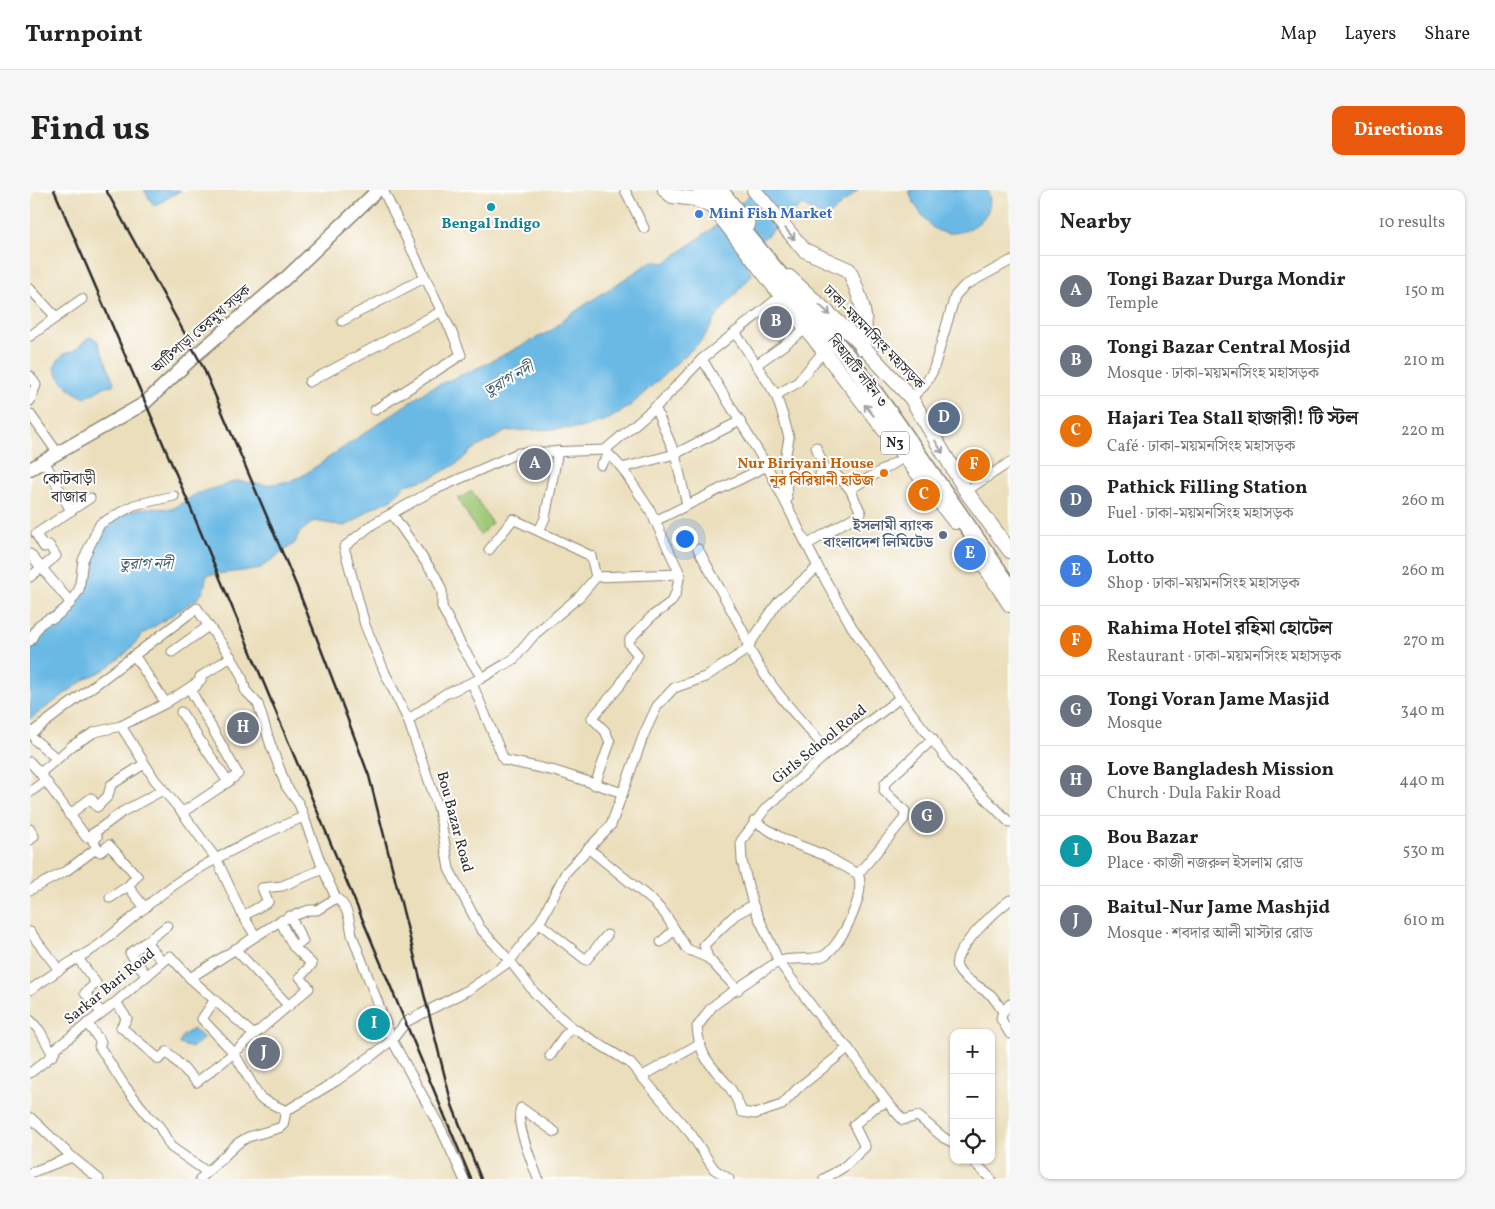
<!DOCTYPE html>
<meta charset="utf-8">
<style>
body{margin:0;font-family:Vollkorn,"Noto Serif Bengali",serif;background:#f6f6f6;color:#222}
.controls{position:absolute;right:15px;bottom:15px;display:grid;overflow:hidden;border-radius:10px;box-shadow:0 1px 4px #0004}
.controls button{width:45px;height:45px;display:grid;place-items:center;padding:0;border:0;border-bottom:1px solid #e0e0e0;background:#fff;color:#222;font:25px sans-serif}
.you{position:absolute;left:654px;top:348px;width:18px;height:18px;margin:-12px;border:4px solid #fff;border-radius:50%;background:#1a73e8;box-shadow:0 0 0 8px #1a73e833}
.badge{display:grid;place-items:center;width:32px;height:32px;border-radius:50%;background:#ea580c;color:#fff;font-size:16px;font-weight:700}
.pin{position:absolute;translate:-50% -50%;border:2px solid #fff;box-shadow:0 1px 5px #0006}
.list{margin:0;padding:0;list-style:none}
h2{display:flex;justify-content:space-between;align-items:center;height:65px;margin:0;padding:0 20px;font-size:21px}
h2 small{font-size:16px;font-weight:400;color:#767676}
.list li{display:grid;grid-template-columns:32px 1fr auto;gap:15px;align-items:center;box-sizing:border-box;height:70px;padding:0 20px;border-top:1px solid #e0e0e0}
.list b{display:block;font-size:19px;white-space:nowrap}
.list p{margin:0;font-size:16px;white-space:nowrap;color:#767676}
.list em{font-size:16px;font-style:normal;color:#767676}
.icon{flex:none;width:28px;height:28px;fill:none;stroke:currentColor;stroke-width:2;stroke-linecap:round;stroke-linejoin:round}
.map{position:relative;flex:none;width:980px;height:989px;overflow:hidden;border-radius:10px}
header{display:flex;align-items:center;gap:30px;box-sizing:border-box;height:70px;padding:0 25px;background:#fff;border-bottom:1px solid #e0e0e0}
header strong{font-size:24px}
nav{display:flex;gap:28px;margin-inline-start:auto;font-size:18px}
.intro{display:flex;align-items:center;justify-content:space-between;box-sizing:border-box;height:120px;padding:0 30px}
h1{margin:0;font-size:35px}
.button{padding:12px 22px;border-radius:10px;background:#ea580c;color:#fff;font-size:18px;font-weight:700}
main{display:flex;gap:30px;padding:0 30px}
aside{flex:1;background:#fff;border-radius:10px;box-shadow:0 1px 4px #0004}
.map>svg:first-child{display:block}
.green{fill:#9ec875;stroke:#647a50}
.water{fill:#6ab9e5;stroke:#4a7288}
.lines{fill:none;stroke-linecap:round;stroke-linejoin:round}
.minor-casing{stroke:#8b8473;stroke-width:11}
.secondary-casing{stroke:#8b8473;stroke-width:15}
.trunk-casing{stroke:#8b8473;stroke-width:16}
.motorway-casing{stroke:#8b8473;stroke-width:19}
.minor{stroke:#fff;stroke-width:9}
.secondary{stroke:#fff;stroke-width:12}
.trunk{stroke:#fff;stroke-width:14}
.motorway{stroke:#fff;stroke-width:16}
.rail{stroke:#2b2b2b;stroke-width:2.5}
.oneway{stroke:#a0a0a0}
.culture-dot{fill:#0f9aa8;stroke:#fff;stroke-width:2}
.shop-dot{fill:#3f7fe0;stroke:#fff;stroke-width:2}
.food-dot{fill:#e8710a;stroke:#fff;stroke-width:2}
.service-dot{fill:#5c6f8a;stroke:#fff;stroke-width:2}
.labels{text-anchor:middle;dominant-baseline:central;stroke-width:4;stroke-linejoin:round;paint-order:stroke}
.shield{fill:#fff;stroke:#6b6b6b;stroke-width:1}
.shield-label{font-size:14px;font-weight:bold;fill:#2b2b2b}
.shop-label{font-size:15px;font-weight:bold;fill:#366cbe;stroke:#fff;text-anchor:start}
.culture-label{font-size:15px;font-weight:bold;fill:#0d838f;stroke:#fff}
.street-label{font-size:15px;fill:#2b2b2b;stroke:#fff}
.food-label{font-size:15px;font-weight:bold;fill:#c56008;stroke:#fff;text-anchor:end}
.service-label{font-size:15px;font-weight:bold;fill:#4e5e75;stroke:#fff;text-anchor:end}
.water-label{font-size:16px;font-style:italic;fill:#415d6c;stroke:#fff}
.neighbourhood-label{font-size:16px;fill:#2b2b2b;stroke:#fff}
</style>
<header>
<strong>Turnpoint</strong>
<nav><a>Map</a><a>Layers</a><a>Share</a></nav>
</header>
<div class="intro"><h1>Find us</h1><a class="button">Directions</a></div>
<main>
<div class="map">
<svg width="980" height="989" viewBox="0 0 980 989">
<rect width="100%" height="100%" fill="#fff"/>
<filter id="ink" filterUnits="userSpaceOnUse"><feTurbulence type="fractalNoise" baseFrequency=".02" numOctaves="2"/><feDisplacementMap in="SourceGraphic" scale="10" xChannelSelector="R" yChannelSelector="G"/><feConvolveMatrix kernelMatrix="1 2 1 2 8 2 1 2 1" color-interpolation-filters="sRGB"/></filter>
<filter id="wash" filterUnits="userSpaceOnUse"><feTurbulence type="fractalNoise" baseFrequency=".0096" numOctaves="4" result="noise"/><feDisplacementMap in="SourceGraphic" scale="20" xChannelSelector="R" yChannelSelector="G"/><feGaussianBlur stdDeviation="1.12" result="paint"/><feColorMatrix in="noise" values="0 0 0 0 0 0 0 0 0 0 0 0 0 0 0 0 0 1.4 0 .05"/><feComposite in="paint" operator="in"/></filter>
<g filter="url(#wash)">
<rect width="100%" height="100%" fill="#ebdebb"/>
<polygon class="green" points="442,301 462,333 450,345 428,309"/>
<g class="water">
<polygon points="114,0 151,0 124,16"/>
<path d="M725,0h103l-32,28 -24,-13 -59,51 9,19 -33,38 -16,26 -73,67 -21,13 -29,9 -73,3 -35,19 -14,13 -27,15 -25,7 -16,15 -20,9 -12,10 -13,7 -31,-5 -15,12 -4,10 -36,26 -52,6 -4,17 -6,7 -56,36c-7,14 -38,39 -53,42l-58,42v-85l48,-38 7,-16 2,-17 9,-33 14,-15 37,-7 25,1 26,-16 39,-12 30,4 23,-4 12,-5 127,-87 55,-24 68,-35 13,-12 87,-57 13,2 49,-36z"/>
<path d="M879,0h78c15,30 -34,56 -56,36 -3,-2 -5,-6 -7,-9 -7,-8 -13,-17 -15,-27z"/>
<path d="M59,147l8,3 17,42 -1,3 -7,1 -21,12c-12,-5 -25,-16 -31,-30 4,-9 9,-17 19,-16z"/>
<polygon points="164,839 174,848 162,858 149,854 153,845"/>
</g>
</g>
<g filter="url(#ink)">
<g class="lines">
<defs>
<g id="minor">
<polyline points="595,0 614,38"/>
<polyline points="0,99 26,127"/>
<polyline points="312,131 394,88"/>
<polyline points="705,142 746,205 754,229 759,248 755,269 757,309"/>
<polyline points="0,146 52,109"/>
<polyline points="672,169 737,276 788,377 822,437 870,508 920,573 980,633"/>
<polyline points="726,175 776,139"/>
<polyline points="0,186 6,195 0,211"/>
<polyline points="279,192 412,121"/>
<polyline points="746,205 767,193 793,162"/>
<polyline points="881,208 894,196 903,181 925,106 934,96 980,71"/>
<polyline points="625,217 645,264 657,315"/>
<polyline points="345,220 431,165 424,147 353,0"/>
<polyline points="0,224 27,262"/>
<polyline points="786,257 796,282"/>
<polyline points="14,271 41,321"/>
<polyline points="571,275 579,265"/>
<polyline points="592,278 645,264 710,231"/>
<polyline points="790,284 802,280 820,299"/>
<polyline points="936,301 980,272"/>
<polyline points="362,324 406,387 412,401 412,417 431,455 452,488"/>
<polyline points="625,331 737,276"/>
<polyline points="509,341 515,328 528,261"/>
<polyline points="778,354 831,323 820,299 875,267"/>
<path d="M668,359l46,84c10,39 57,88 85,119"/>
<polyline points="459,360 483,329 561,366 566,387"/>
<polyline points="0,364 41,413"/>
<polyline points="13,377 26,366 19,355 14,357 6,344 60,308"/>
<polyline points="0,387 11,378"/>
<polyline points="0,451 9,435 18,429 24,428 36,418 49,400 53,370 70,334 104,315 144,306"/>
<polyline points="142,462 177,437"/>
<polyline points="104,465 135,512"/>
<polyline points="442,493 474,570 525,581 593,603"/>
<polyline points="167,495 161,501 208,584 198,592"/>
<polyline points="378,530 415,504 452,488 484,469 505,444 550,406 566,387 650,384"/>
<polyline points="91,536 125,590 151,621 187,670 213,726 225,745"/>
<path d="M0,544l167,-126c12,22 47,59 48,82l13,14 12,39 16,43 13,18 24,65 13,29"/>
<polyline points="5,550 27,569 10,583 56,647 64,643 67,647 63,651 70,662 79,655 107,686 98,696 115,718"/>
<polyline points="27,569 43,555 65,542 91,536 136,513 171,490 170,487 201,467"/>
<polyline points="0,572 10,583"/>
<polyline points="565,595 580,552 575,541 562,528 589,497 608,465 599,454 600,449 621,427 641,412 646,403 650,384 620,320 592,278 575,260"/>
<polyline points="0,602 15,591"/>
<polyline points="151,621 156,620 198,592 151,522"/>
<polyline points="39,625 61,608 67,617 78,606 81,595 114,574"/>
<polyline points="724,631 755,650 794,665 828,684 874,629 875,621 854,601 855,593 903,549"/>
<polyline points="0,639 4,646 0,650"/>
<polyline points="64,643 92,622 133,600"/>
<polyline points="558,658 623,711 635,724 657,759 678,768"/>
<polyline points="0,700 36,681 67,658"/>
<polyline points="80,708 98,696"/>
<path d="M306,708c12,7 14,24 16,37l40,105 50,91 22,48"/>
<path d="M980,710c-11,8 -60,52 -53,67 5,13 25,20 35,29 4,5 8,11 11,16l7,-8"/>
<polyline points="213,726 238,712 232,698 252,696 293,679"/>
<polyline points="250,731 263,756"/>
<polyline points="509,733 556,770 577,745"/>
<path d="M0,742l29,38c14,-10 31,-18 44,-28 25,-20 49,-42 75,-60 38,-26 83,-47 125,-65"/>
<polyline points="116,752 100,763 117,786"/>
<polyline points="631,752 644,740"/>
<polyline points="205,759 259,816"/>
<polyline points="47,767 66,793 55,803 71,822"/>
<polyline points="133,772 116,752 137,736"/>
<polyline points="160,788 224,845 204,863 230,908 256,921"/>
<polyline points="0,800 29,780"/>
<polyline points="708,800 678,768 674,755 705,725 723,715"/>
<polyline points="86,812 97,829 91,837 129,869 137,862 167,892 204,863 172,829 184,811"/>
<polyline points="973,821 971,829 980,844"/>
<polyline points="0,830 10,841 23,865"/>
<polyline points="57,833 71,852 69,856 94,895 119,927 129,936 141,957 177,982"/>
<polyline points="224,845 279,798 270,787 282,774 263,756 273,751 260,726"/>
<path d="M818,858l-51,41 -15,16 -27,9 -13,-2c-4,-10 -8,-20 -15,-28 -18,-21 -27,-27 -30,-57 5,-6 9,-13 14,-19 4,-5 62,-44 69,-47 14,-5 33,1 45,-6 17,-11 42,-62 33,-81"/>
<polyline points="520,866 534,846 543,838"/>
<polyline points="0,883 23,865 26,858 86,812 140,766 160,788 250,731 279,720 287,720 306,708"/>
<polyline points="611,887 669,854"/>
<polyline points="857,912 818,858 793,831 749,772 723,715 712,671 711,651 736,618 799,562 870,508"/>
<polyline points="256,921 306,891 344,864 362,850 376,832 440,799 480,771 511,730 536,682 581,635 614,544 627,516 644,498 675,487 715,461 748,412 788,377"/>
<polyline points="1,928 42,967 69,989"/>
<polyline points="942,970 961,989"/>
<polyline points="0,983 42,967"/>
<polyline points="170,989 208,953 218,947 249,938 253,935 256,921"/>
<path d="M508,989c-5,-15 -24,-57 -17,-71l34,24"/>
<polyline points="699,989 684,979 661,944 600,873 543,838 523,821 504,802 480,771 450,738 419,679 409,620 378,530 355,483 335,435 314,357 343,334 402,301 488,263 575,260 630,213 672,169 752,105"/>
<polyline points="794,989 814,977 835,957 824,935 844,918 857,912 873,930 888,926 914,948 924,953"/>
</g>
<polyline id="secondary" points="0,279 115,213 167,164 257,87 348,0"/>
<g id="trunk">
<polyline points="635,0 642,6 665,9 681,16"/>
<polyline points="670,0 925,332"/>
<polyline points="691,0 718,35"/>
<path d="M724,0l50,60 45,20c11,26 21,50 13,78"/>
<polyline points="759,87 823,146 881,208 936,301 980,361"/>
<polyline points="939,352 980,415"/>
</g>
<polyline id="motorway" points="679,0 817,166 865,231 980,398"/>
</defs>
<use href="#minor" class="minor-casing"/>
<use href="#secondary" class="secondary-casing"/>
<use href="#trunk" class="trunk-casing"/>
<use href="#motorway" class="motorway-casing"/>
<use href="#minor" class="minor"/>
<use href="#secondary" class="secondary"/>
<use href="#trunk" class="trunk"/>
<use href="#motorway" class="motorway"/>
<g class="rail">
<polyline points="24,0 156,307 441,989"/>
<polyline points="76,0 173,177 267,397 309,506 339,586 422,915 451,989"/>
</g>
</g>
<defs><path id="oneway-shaft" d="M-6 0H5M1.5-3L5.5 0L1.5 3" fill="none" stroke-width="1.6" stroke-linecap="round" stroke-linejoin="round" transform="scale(1.25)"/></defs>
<g class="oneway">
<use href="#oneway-shaft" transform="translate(760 44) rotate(51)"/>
<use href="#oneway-shaft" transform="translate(795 120) rotate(43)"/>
<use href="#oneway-shaft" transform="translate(839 220) rotate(-129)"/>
<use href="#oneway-shaft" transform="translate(909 257) rotate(59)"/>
</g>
</g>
<circle class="culture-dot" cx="461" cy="17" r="5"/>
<circle class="shop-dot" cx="669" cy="24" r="5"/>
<circle class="food-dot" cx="854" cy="283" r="5"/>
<circle class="service-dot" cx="913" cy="345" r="5"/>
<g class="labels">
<rect class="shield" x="851" y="241.5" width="28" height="23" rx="4"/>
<g class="shield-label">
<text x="865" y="253">N3</text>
</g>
<g class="shop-label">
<text x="679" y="24">Mini Fish Market</text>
</g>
<g class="culture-label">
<text x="461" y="34">Bengal Indigo</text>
</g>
<g class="street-label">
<text transform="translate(172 140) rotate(-41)">আটিপাড়া তেরমুখ সড়ক</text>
<text transform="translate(843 148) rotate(46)">ঢাকা-ময়মনসিংহ মহাসড়ক</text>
<text transform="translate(827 182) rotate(52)">বিআরটি লাইন ৩</text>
<text transform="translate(790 555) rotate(-39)">Girls School Road</text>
<text transform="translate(424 632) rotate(75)">Bou Bazar Road</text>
<text transform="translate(80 797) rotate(-39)">Sarkar Bari Road</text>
</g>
<g class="food-label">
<text x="844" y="274">Nur Biriyani House<tspan x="844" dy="17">নূর বিরিয়ানী হাউজ</tspan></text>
</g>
<g class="service-label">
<text x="903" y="336">ইসলামী ব্যাংক<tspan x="903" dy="17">বাংলাদেশ লিমিটেড</tspan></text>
</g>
<g class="water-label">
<text transform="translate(479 190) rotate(-29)">তুরাগ নদী</text>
<text x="116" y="375">তুরাগ নদী</text>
</g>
<g class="neighbourhood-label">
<text x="39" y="290">কোটবাড়ী<tspan x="39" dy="18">বাজার</tspan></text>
</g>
</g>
</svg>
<div class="controls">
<button>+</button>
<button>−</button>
<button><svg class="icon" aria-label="locate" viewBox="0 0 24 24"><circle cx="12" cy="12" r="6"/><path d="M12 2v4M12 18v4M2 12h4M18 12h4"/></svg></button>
</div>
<div class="you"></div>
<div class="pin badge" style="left:505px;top:274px;background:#6b7280">A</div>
<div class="pin badge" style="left:746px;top:132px;background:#6b7280">B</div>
<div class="pin badge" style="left:894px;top:305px;background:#e8710a">C</div>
<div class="pin badge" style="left:914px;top:228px;background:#5c6f8a">D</div>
<div class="pin badge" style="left:940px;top:364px;background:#3f7fe0">E</div>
<div class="pin badge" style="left:944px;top:275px;background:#e8710a">F</div>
<div class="pin badge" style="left:897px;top:627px;background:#6b7280">G</div>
<div class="pin badge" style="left:213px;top:538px;background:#6b7280">H</div>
<div class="pin badge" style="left:344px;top:834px;background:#0f9aa8">I</div>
<div class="pin badge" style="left:234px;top:863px;background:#6b7280">J</div>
</div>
<aside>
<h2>Nearby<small>10 results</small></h2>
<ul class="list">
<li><span class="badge" style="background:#6b7280">A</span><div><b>Tongi Bazar Durga Mondir</b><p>Temple</p></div><em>150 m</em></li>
<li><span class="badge" style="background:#6b7280">B</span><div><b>Tongi Bazar Central Mosjid</b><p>Mosque · ঢাকা-ময়মনসিংহ মহাসড়ক</p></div><em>210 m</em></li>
<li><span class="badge" style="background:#e8710a">C</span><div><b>Hajari Tea Stall হাজারী! টি স্টল</b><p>Café · ঢাকা-ময়মনসিংহ মহাসড়ক</p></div><em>220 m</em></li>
<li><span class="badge" style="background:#5c6f8a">D</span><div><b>Pathick Filling Station</b><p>Fuel · ঢাকা-ময়মনসিংহ মহাসড়ক</p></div><em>260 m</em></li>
<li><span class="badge" style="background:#3f7fe0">E</span><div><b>Lotto</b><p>Shop · ঢাকা-ময়মনসিংহ মহাসড়ক</p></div><em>260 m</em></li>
<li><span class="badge" style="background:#e8710a">F</span><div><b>Rahima Hotel রহিমা হোটেল</b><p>Restaurant · ঢাকা-ময়মনসিংহ মহাসড়ক</p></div><em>270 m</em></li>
<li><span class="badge" style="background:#6b7280">G</span><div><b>Tongi Voran Jame Masjid</b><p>Mosque</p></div><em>340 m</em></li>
<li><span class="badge" style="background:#6b7280">H</span><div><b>Love Bangladesh Mission</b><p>Church · Dula Fakir Road</p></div><em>440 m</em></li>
<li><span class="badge" style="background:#0f9aa8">I</span><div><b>Bou Bazar</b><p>Place · কাজী নজরুল ইসলাম রোড</p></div><em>530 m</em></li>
<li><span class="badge" style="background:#6b7280">J</span><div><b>Baitul-Nur Jame Mashjid</b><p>Mosque · শবদার আলী মাস্টার রোড</p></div><em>610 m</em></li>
</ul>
</aside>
</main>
